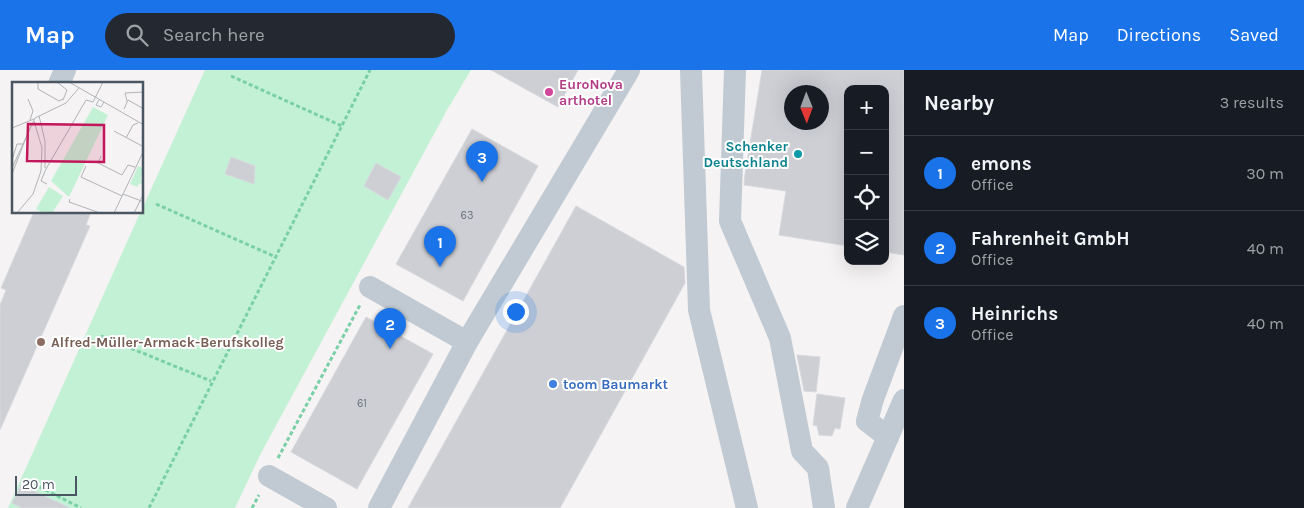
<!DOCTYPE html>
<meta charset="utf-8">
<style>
body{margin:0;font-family:Karla,sans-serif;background:#242831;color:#f1f3f6}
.controls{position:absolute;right:15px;top:15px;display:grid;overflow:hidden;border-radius:10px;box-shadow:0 5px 20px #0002}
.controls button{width:45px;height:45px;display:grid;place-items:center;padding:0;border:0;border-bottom:1px solid #363941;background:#171b24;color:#f1f3f6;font:25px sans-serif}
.compass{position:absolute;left:784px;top:15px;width:45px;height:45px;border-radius:50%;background:#171b24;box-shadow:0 5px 20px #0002;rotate:179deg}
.scale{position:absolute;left:15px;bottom:12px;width:62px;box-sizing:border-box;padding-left:5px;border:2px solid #4a5661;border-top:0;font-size:14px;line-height:18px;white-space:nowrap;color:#4a5661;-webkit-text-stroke:4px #fff;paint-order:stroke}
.you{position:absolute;left:515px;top:241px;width:18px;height:18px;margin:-12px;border:4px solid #fff;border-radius:50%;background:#1a73e8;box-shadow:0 0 0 8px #1a73e833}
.badge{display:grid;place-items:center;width:32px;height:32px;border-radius:50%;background:#1a73e8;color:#fff;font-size:16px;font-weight:700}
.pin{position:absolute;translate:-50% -41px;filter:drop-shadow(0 1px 2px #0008)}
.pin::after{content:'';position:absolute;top:26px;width:18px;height:15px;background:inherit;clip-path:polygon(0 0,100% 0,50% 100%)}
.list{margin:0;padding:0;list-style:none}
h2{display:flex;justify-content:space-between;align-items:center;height:65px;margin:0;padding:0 20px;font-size:21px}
h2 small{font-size:16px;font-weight:400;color:#9ea1a6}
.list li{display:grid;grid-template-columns:32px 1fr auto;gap:15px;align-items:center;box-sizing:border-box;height:75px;padding:0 20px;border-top:1px solid #363941}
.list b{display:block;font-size:19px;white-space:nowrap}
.list p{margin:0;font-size:16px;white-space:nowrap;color:#9ea1a6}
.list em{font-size:16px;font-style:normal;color:#9ea1a6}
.icon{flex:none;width:28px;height:28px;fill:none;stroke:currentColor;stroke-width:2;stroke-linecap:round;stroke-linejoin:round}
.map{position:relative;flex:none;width:904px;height:438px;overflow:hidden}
header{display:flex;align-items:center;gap:30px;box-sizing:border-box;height:70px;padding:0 25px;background:#1a73e8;color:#fff}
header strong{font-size:24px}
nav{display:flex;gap:28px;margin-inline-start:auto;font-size:18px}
.search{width:350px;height:45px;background:#242831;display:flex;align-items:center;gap:12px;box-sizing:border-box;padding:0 18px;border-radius:28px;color:#9ea1a6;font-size:19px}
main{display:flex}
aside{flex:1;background:#171b24}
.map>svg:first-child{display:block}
.green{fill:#c3f1d5}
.building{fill:#cdcfd5;stroke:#d7d9de;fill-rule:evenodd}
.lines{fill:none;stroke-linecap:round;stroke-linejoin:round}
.path{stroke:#7ad0a6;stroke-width:3;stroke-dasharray:4 2.5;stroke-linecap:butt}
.minor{stroke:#c1cad2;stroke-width:22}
.hotel-dot{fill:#d1479c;stroke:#fff;stroke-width:2}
.culture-dot{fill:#0f9aa8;stroke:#fff;stroke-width:2}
.education-dot{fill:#8d6e63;stroke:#fff;stroke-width:2}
.shop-dot{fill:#3f7fe0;stroke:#fff;stroke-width:2}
.labels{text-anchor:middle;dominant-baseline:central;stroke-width:4;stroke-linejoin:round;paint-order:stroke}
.number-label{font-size:11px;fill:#6b747e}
.hotel-label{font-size:14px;font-weight:bold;fill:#b23c85;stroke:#fff;text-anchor:start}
.culture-label{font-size:14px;font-weight:bold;fill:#0d838f;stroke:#fff;text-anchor:end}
.education-label{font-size:14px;font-weight:bold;fill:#785e54;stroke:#fff;text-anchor:start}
.shop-label{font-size:14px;font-weight:bold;fill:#366cbe;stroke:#fff;text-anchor:start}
.inset-road{fill:none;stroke:#b1b4b9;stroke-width:1}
.view{fill:#c2185b;fill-opacity:0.15;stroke:#c2185b;stroke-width:2.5}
.inset-edge{fill:none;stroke:#4a5661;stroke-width:2.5}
</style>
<header>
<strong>Map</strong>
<div class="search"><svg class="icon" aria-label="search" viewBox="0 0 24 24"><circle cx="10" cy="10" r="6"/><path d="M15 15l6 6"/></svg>Search here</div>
<nav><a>Map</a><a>Directions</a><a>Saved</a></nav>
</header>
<main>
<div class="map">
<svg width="904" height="438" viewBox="0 0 904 438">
<rect width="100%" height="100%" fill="#f5f3f3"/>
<polygon class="green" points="205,0 471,0 447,40 260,385 235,438 8,438 140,143 142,142 143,137"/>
<g class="building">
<polygon points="491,0 578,0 558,37"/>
<path d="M762,0h142v185l-19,-3v-163h-37v157l-69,-11 7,-44 -42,-6 1,-11zM792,22h30v30h-30z"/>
<polygon points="472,59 538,96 463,231 396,194"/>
<polygon points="231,87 255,96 254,114 225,104"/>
<polygon points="376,93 401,107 388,130 364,116"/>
<polygon points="576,136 684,197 685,213 560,438 408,438"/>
<polygon points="34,142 91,142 86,155 90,156 0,360 0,235 6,220 1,218"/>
<polygon points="366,247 433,284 357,419 291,382"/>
<polygon points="797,285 820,287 816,322 804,321"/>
<polygon points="817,324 845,328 840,359 835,358 832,366 819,365 817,356 813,355"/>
<polygon points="21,415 70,438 22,438 12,433"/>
</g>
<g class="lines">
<g class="path">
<polyline points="231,6 342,56"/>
<polyline points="156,134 276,187"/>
<polyline points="101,266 211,311"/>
<polyline points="278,388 360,235"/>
<polyline points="28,411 81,438"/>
<polyline points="149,438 370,0"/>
<polyline points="252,438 259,425"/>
</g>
<g class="minor">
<polyline points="691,0 699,240 747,438"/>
<polyline points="735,0 730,151 780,268 802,381 818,398 824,438"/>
<polyline points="59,14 65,0"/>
<polyline points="370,217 467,272"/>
<polyline points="888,367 867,351 873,329 904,246"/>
<polyline points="269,406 326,438"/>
<polyline points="379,438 467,272 629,0"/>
<polyline points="857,438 904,330"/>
</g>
</g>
<circle class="hotel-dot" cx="549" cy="22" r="5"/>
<circle class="culture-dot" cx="798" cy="84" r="5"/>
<circle class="education-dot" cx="41" cy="272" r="5"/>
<circle class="shop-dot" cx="553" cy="314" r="5"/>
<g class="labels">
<g class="number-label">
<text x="467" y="145">63</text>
<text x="362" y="333">61</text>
</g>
<g class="hotel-label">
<text x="559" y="14">EuroNova<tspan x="559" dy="16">arthotel</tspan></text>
</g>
<g class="culture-label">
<text x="788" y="76">Schenker<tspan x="788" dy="16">Deutschland</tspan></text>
</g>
<g class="education-label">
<text x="51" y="272">Alfred-Müller-Armack-Berufskolleg</text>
</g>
<g class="shop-label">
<text x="563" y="314">toom Baumarkt</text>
</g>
</g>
<g transform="translate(12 12)">
<rect width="131" height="131" fill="#f5f3f3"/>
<path d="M81,25l15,8 -39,82 -18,-16zM126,84l5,2 -2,11 2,6 -4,-2 -2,4 -7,-3zM37,105l14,9 -11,17h-9l-7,-4z" fill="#c3f1d5"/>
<path class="inset-road" d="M26,0v7l21,12 4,-2M45,0l10,8 -4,10M57,0l75,43M16,17l5,12 -3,9M87,18l-3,5 5,2 3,-5M115,19l-2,-8 19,-1M112,27l4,-9 16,9M27,34l6,25v27M0,46l22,-9M102,49l30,16M114,56l7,-13 5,-2M89,74l-3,7 24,12 6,-10 7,2M0,78l5,-16h6M74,84l-5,11 41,19M0,86l23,-50 31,-15 13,-15M0,92l17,-44M35,102l-6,-3 5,-12 40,-69 7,2 10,-20M111,112l21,8M58,117l-1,3 31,11M5,131l16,-19 8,-23 1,-23 -8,-27M102,131l30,-63M122,131l10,-20"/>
<path class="view" d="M16,42l76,1v37l-77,-1z"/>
<rect width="131" height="131" class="inset-edge"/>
</g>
</svg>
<div class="controls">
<button>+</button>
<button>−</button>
<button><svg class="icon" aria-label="locate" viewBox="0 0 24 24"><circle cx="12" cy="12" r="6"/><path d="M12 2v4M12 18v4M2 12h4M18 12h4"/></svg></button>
<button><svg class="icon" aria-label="layers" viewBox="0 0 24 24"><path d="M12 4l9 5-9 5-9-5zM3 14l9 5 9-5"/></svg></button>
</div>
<svg class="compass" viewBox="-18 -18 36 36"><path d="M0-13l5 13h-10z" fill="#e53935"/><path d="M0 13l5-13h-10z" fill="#9ea1a6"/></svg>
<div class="scale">20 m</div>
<div class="you"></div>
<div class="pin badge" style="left:440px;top:197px">1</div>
<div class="pin badge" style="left:390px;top:279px">2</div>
<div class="pin badge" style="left:482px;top:112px">3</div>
</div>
<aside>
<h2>Nearby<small>3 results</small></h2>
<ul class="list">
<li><span class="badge">1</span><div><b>emons</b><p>Office</p></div><em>30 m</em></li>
<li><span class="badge">2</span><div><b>Fahrenheit GmbH</b><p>Office</p></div><em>40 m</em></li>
<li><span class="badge">3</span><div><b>Heinrichs</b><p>Office</p></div><em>40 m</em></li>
</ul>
</aside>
</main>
